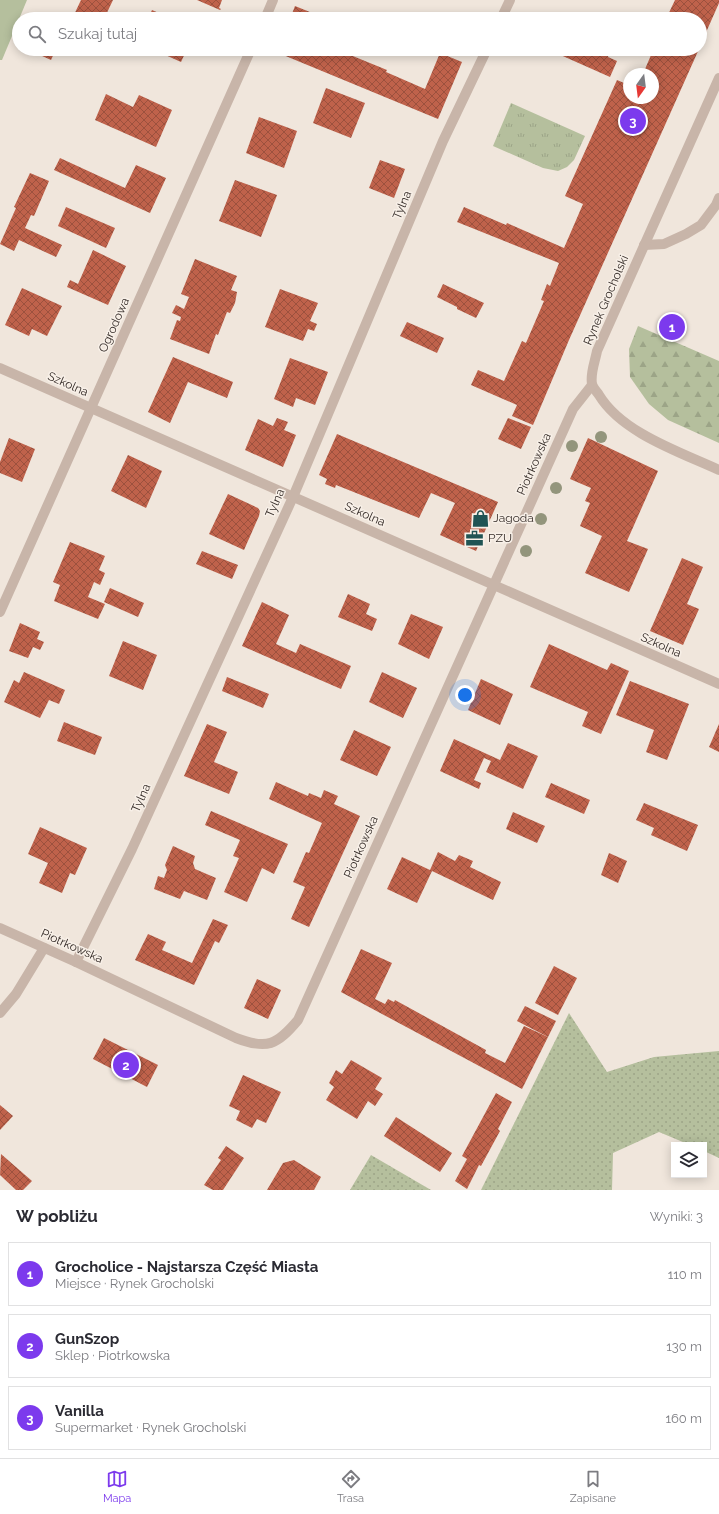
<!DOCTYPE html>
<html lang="pl">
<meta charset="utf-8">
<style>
body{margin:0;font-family:Raleway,sans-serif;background:#f2f2f3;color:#2b2b33}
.controls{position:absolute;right:12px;bottom:12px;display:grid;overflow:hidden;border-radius:0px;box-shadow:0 2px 10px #0003}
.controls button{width:36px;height:36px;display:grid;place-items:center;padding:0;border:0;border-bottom:1px solid #e1e1e2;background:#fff;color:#2b2b33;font:20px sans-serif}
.compass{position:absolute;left:623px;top:68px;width:36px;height:36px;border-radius:50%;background:#fff;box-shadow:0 2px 10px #0003;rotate:194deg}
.you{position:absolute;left:465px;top:695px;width:14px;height:14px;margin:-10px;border:3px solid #fff;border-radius:50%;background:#1a73e8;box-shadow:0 0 0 6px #1a73e833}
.badge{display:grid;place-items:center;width:26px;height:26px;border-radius:50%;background:#7c3aed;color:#fff;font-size:13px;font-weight:700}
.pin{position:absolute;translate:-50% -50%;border:2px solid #fff;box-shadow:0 1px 4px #0006}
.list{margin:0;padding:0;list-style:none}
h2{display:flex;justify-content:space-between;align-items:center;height:52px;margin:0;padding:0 16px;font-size:17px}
h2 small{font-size:13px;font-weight:400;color:#7c7c81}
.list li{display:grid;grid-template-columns:26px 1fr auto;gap:12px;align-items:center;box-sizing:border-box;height:64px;margin:0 8px 8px;padding:0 8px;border:1px solid #e1e1e2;border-radius:0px}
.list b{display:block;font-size:15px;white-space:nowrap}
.list p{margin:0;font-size:13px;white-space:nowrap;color:#7c7c81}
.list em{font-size:13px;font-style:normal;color:#7c7c81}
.icon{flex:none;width:22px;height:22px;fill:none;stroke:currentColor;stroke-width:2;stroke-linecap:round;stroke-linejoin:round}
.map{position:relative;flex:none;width:719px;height:1190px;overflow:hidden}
.search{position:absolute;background:#fff;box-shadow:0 2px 10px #0003;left:12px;right:12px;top:12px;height:44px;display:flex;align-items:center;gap:10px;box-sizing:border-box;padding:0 14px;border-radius:22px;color:#7c7c81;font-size:15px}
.sheet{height:268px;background:#fff}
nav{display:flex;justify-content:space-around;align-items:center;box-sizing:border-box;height:56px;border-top:1px solid #e1e1e2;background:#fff;font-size:11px;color:#7c7c81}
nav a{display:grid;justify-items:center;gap:2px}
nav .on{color:#7c3aed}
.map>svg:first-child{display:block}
.grass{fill:url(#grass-dots)}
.forest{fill:url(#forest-firs)}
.park{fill:url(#park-tufts)}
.pitch{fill:#b5bf9d}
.building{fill:url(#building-cross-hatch)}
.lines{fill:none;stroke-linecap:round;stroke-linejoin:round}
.service{stroke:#c8b5a9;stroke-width:10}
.minor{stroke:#c8b5a9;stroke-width:10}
.tertiary{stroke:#c8b5a9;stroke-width:10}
.tree{fill:#93957c}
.labels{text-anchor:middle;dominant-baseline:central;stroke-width:3;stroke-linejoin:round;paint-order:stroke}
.street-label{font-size:12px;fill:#352c28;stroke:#f8f0e8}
.poi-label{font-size:12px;fill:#352c28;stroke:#f8f0e8;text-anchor:start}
</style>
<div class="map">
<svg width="719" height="1190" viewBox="0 0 719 1190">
<defs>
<pattern id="grass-dots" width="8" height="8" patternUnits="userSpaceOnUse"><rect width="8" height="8" fill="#b5bf9d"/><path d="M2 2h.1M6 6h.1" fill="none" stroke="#9ca487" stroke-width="1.8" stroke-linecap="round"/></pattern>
<pattern id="forest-firs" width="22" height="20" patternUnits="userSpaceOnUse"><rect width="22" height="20" fill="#b5bf9d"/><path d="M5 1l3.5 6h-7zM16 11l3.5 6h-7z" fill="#9ca487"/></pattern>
<pattern id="park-tufts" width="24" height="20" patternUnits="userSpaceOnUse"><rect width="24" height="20" fill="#b5bf9d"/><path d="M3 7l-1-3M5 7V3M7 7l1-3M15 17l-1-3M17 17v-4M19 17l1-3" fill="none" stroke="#9ca487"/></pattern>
<pattern id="building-cross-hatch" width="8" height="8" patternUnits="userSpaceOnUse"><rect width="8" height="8" fill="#bf624b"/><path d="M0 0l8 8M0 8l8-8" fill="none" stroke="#9c513e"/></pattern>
</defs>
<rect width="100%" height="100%" fill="#f0e6dc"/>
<g class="grass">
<polygon points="569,1013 607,1072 654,1057 719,1051 719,1158 704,1151 704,1145 690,1145 659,1132 613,1153 612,1190 481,1190"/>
<polygon points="371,1155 431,1190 350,1190"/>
</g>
<polygon class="forest" points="638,326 719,361 719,443 668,420 649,404 630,377 629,349"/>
<polygon class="park" points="511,103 585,136 574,160 567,167 558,171 543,168 493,146"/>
<polygon class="pitch" points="0,0 27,0 2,60 0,60"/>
<g class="building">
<polygon points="81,0 113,0 104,19 72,19"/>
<polygon points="197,0 222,0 219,8 221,9 220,10"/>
<polygon points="675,0 719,0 719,3 700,46 700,19 666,19"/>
<polygon points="295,6 327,19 290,19"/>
<polygon points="152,10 172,19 148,19"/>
<polygon points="31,49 56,49 51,60 31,51"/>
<polygon points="152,49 187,49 181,62"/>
<polygon points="277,49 323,49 341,56 343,52 387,70 386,72 425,89 440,53 462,62 438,119 276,52"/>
<polygon points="547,49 577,49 590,56 593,50 599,52 600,49 610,49 608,57 617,61 610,77"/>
<polygon points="642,49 699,49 569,340 533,425 512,416 517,405 471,385 478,370 504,381 522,341 526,343 544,301 541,300 547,284 550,286 559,263 457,222 464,207 506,225 507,223 564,248 583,204 565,196 617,80 629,85 629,98 653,98 653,74 643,74 651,55 640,52"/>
<polygon points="326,88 365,103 351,138 313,123"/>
<polygon points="106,94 133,107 139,95 172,110 156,147 95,120"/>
<polygon points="259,117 297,131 284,168 246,153"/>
<polygon points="60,158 125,188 136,165 166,178 150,213 54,170"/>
<polygon points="380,160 405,169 394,198 369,188"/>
<polygon points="30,173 49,181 34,216 31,215 25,228 62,245 56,257 19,240 14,251 0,244 16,208 14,207"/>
<polygon points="235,180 277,195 261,237 219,221"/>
<polygon points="66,207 115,228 106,248 58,226"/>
<polygon points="93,250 126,266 108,305 67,287 70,280 78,284"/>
<polygon points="195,259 237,276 231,290 237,292 235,303 230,313 227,312 218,335 216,334 209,354 170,339 177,320 180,321 181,317 172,313 176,305 184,309 189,297 181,294"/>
<polygon points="443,284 484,303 476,318 457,309 457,307 437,297"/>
<polygon points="22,288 62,306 47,336 32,329 29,336 5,325"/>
<polygon points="280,289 318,303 310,321 317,324 314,331 308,329 303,341 265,327"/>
<polygon points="407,322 444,338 437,353 400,336"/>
<polygon points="173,357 233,382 227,398 188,382 170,423 148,412"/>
<polygon points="290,358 328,372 315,405 296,398 293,407 274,399"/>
<polygon points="277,418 288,422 284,430 296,435 283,467 245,450 258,419 273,426"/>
<polygon points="508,418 531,427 521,449 498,439"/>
<polygon points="337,434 498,502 476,551 440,535 455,503 431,493 419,518 336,485 335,488 325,484 327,479 319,475"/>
<polygon points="9,438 35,449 22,482 0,473 0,462"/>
<polygon points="588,438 658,471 627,541 648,549 629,592 585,573 602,536 580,526 590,503 585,501 591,488 570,479"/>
<polygon points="128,455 162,471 146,508 111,491"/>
<polygon points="228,494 258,508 260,511 259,516 244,550 209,534"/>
<polygon points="70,542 105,556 99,570 105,573 100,585 94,582 88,597 105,604 98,619 54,601 60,585 53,582"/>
<polygon points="202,551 238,565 232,579 196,564"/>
<polygon points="682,558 703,567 687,604 699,609 683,645 650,631"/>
<polygon points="110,588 144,603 138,617 104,602"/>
<polygon points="348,594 370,604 366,614 377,619 372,631 338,617"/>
<polygon points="262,602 289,615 276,644 296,653 300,644 351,666 341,689 242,646"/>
<polygon points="411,614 443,627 429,659 398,644"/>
<polygon points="20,623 40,632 37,639 44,642 40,650 33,647 28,658 9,651"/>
<polygon points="123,641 157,655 143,690 109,676"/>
<polygon points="549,644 607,670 611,663 629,671 601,734 582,726 588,712 530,687"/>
<polygon points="24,672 65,690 59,704 49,700 40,718 4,702 14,680 19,683"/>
<polygon points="382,672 417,688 403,718 369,702"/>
<polygon points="227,677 269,694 263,708 222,691"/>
<polygon points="481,679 513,694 500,725 468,710"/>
<polygon points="630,681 689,704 667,760 646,752 654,730 616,715"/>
<polygon points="64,722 102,737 95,755 57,741"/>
<polygon points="207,724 227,732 214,762 238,772 229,794 184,776"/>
<polygon points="719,724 719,752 709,747"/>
<polygon points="354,730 391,747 377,776 340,760"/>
<polygon points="454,739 500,760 508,743 538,756 523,789 486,772 491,761 484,758 474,780 481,783 479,789 440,771"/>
<polygon points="276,782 308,796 309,793 321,798 324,790 338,796 334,804 360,816 309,927 291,919 305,887 293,882 306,852 309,853 322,823 269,799"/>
<polygon points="551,783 590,800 584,814 545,797"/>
<polygon points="644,803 698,825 687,851 651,835 654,828 636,820"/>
<polygon points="211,811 288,844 274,874 262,868 247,902 224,892 239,858 233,856 240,840 205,825"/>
<polygon points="513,812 545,826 537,843 506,829"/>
<polygon points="40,827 87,848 75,875 70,873 62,893 39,883 48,863 28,854"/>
<polygon points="173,846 195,856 193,863 195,869 216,878 207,900 184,891 180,899 154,889 158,876 164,878 167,870 165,865"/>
<polygon points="438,852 455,861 459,855 473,861 470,867 501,882 493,900 432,871 417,903 387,889 402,857 430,870"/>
<polygon points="609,853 627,861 618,883 601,875"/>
<polygon points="213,919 228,925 219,943 215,941 194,985 135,960 148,934 166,942 162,950 192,963"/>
<polygon points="361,949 392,963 375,999 385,1004 388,999 394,1002 395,1000 486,1050 485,1053 505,1063 524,1026 548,1037 522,1089 341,992"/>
<polygon points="554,966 577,978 558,1015 535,1003"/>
<polygon points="257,979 281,990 268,1019 244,1008"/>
<polygon points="525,1006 556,1021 548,1037 517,1021"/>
<polygon points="104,1038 158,1065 147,1087 93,1059"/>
<polygon points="351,1060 382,1078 375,1089 383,1094 375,1106 368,1101 357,1119 326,1100 334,1087 329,1083 336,1070 342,1074"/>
<polygon points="243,1075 281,1092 266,1123 257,1119 252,1128 236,1120 240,1111 229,1106"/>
<polygon points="496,1093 512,1102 498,1129 500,1131 481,1166 479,1165 467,1189 455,1181 467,1159 462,1156"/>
<polygon points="0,1105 13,1116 0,1130"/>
<polygon points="396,1117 452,1153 440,1172 384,1136"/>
<polygon points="226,1146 244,1158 223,1190 213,1190 204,1185 221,1160 218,1158"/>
<polygon points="1,1154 32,1181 23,1190 16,1190 0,1175"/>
<polygon points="294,1160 321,1177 314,1190 267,1190 283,1163"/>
</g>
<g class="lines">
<polyline class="service" points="644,245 664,244 686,234 701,225 716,205 719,198"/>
<g class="minor">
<polyline points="265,19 273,0"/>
<polyline points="501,19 510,0"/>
<polyline points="0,368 719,684"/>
<polyline points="0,612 251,49"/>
<polyline points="76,962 132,849 293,497 443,141 487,49"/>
<polyline points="0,1013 16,994 44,948"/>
</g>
<g class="tertiary">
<path d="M719,78l-122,273c-2,11 -7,22 -5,33 1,4 5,8 7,11 23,38 81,57 120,75"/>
<path d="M0,928l76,34 160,76c31,12 41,7 62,-18l275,-611 19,-24"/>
</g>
</g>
<g class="tree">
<circle cx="601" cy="437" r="6"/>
<circle cx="572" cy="446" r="6"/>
<circle cx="556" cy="488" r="6"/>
<circle cx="541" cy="519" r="6"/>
<circle cx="526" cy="551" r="6"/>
</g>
<defs>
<symbol id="shop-bare" viewBox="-9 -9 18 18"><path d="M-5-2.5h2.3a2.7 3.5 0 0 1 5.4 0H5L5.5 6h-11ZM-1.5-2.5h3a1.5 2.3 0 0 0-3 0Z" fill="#205454" stroke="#f8f0e8" stroke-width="2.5" paint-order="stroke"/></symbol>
<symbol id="office-bare" viewBox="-9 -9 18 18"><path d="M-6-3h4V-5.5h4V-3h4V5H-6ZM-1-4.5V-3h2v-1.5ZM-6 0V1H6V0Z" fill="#205454" stroke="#f8f0e8" stroke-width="2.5" paint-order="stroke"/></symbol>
</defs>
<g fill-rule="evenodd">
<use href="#shop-bare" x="468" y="506" width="25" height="25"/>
<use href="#office-bare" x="462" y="526" width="25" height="25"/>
</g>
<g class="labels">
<g class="street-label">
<text transform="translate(402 205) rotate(-67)">Tylna</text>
<text transform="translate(606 300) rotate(-67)">Rynek Grocholski</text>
<text transform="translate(114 325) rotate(-66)">Ogrodowa</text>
<text transform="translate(68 384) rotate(24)">Szkolna</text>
<text transform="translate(534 464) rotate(-66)">Piotrkowska</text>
<text transform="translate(275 503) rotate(-66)">Tylna</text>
<text transform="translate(365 514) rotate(24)">Szkolna</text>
<text transform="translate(661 645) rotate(24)">Szkolna</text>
<text transform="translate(141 798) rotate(-66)">Tylna</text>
<text transform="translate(361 847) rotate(-66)">Piotrkowska</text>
<text transform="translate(72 946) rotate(24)">Piotrkowska</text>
</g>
<g class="poi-label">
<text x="493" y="518">Jagoda</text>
<text x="488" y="538">PZU</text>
</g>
</g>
</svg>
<div class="controls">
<button><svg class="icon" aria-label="layers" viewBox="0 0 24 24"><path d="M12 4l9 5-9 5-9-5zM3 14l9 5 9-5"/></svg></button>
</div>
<svg class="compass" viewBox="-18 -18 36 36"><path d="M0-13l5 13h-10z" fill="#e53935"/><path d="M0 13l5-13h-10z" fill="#7c7c81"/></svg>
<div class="you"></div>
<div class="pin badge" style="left:672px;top:327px">1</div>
<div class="pin badge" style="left:126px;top:1065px">2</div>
<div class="pin badge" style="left:633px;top:121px">3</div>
<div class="search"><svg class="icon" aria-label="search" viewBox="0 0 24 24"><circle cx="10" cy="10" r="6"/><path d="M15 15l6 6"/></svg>Szukaj tutaj</div>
</div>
<section class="sheet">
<h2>W pobliżu<small>Wyniki: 3</small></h2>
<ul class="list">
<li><span class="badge">1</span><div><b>Grocholice - Najstarsza Część Miasta</b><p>Miejsce · Rynek Grocholski</p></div><em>110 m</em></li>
<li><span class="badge">2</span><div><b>GunSzop</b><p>Sklep · Piotrkowska</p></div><em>130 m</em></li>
<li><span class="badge">3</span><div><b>Vanilla</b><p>Supermarket · Rynek Grocholski</p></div><em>160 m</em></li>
</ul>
</section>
<nav>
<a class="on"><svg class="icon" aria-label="map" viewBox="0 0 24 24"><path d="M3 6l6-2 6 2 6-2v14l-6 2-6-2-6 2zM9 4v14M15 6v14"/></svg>Mapa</a>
<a><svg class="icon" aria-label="directions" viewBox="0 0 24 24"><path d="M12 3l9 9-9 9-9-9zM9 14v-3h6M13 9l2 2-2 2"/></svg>Trasa</a>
<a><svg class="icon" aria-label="saved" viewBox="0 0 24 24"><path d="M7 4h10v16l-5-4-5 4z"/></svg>Zapisane</a>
</nav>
